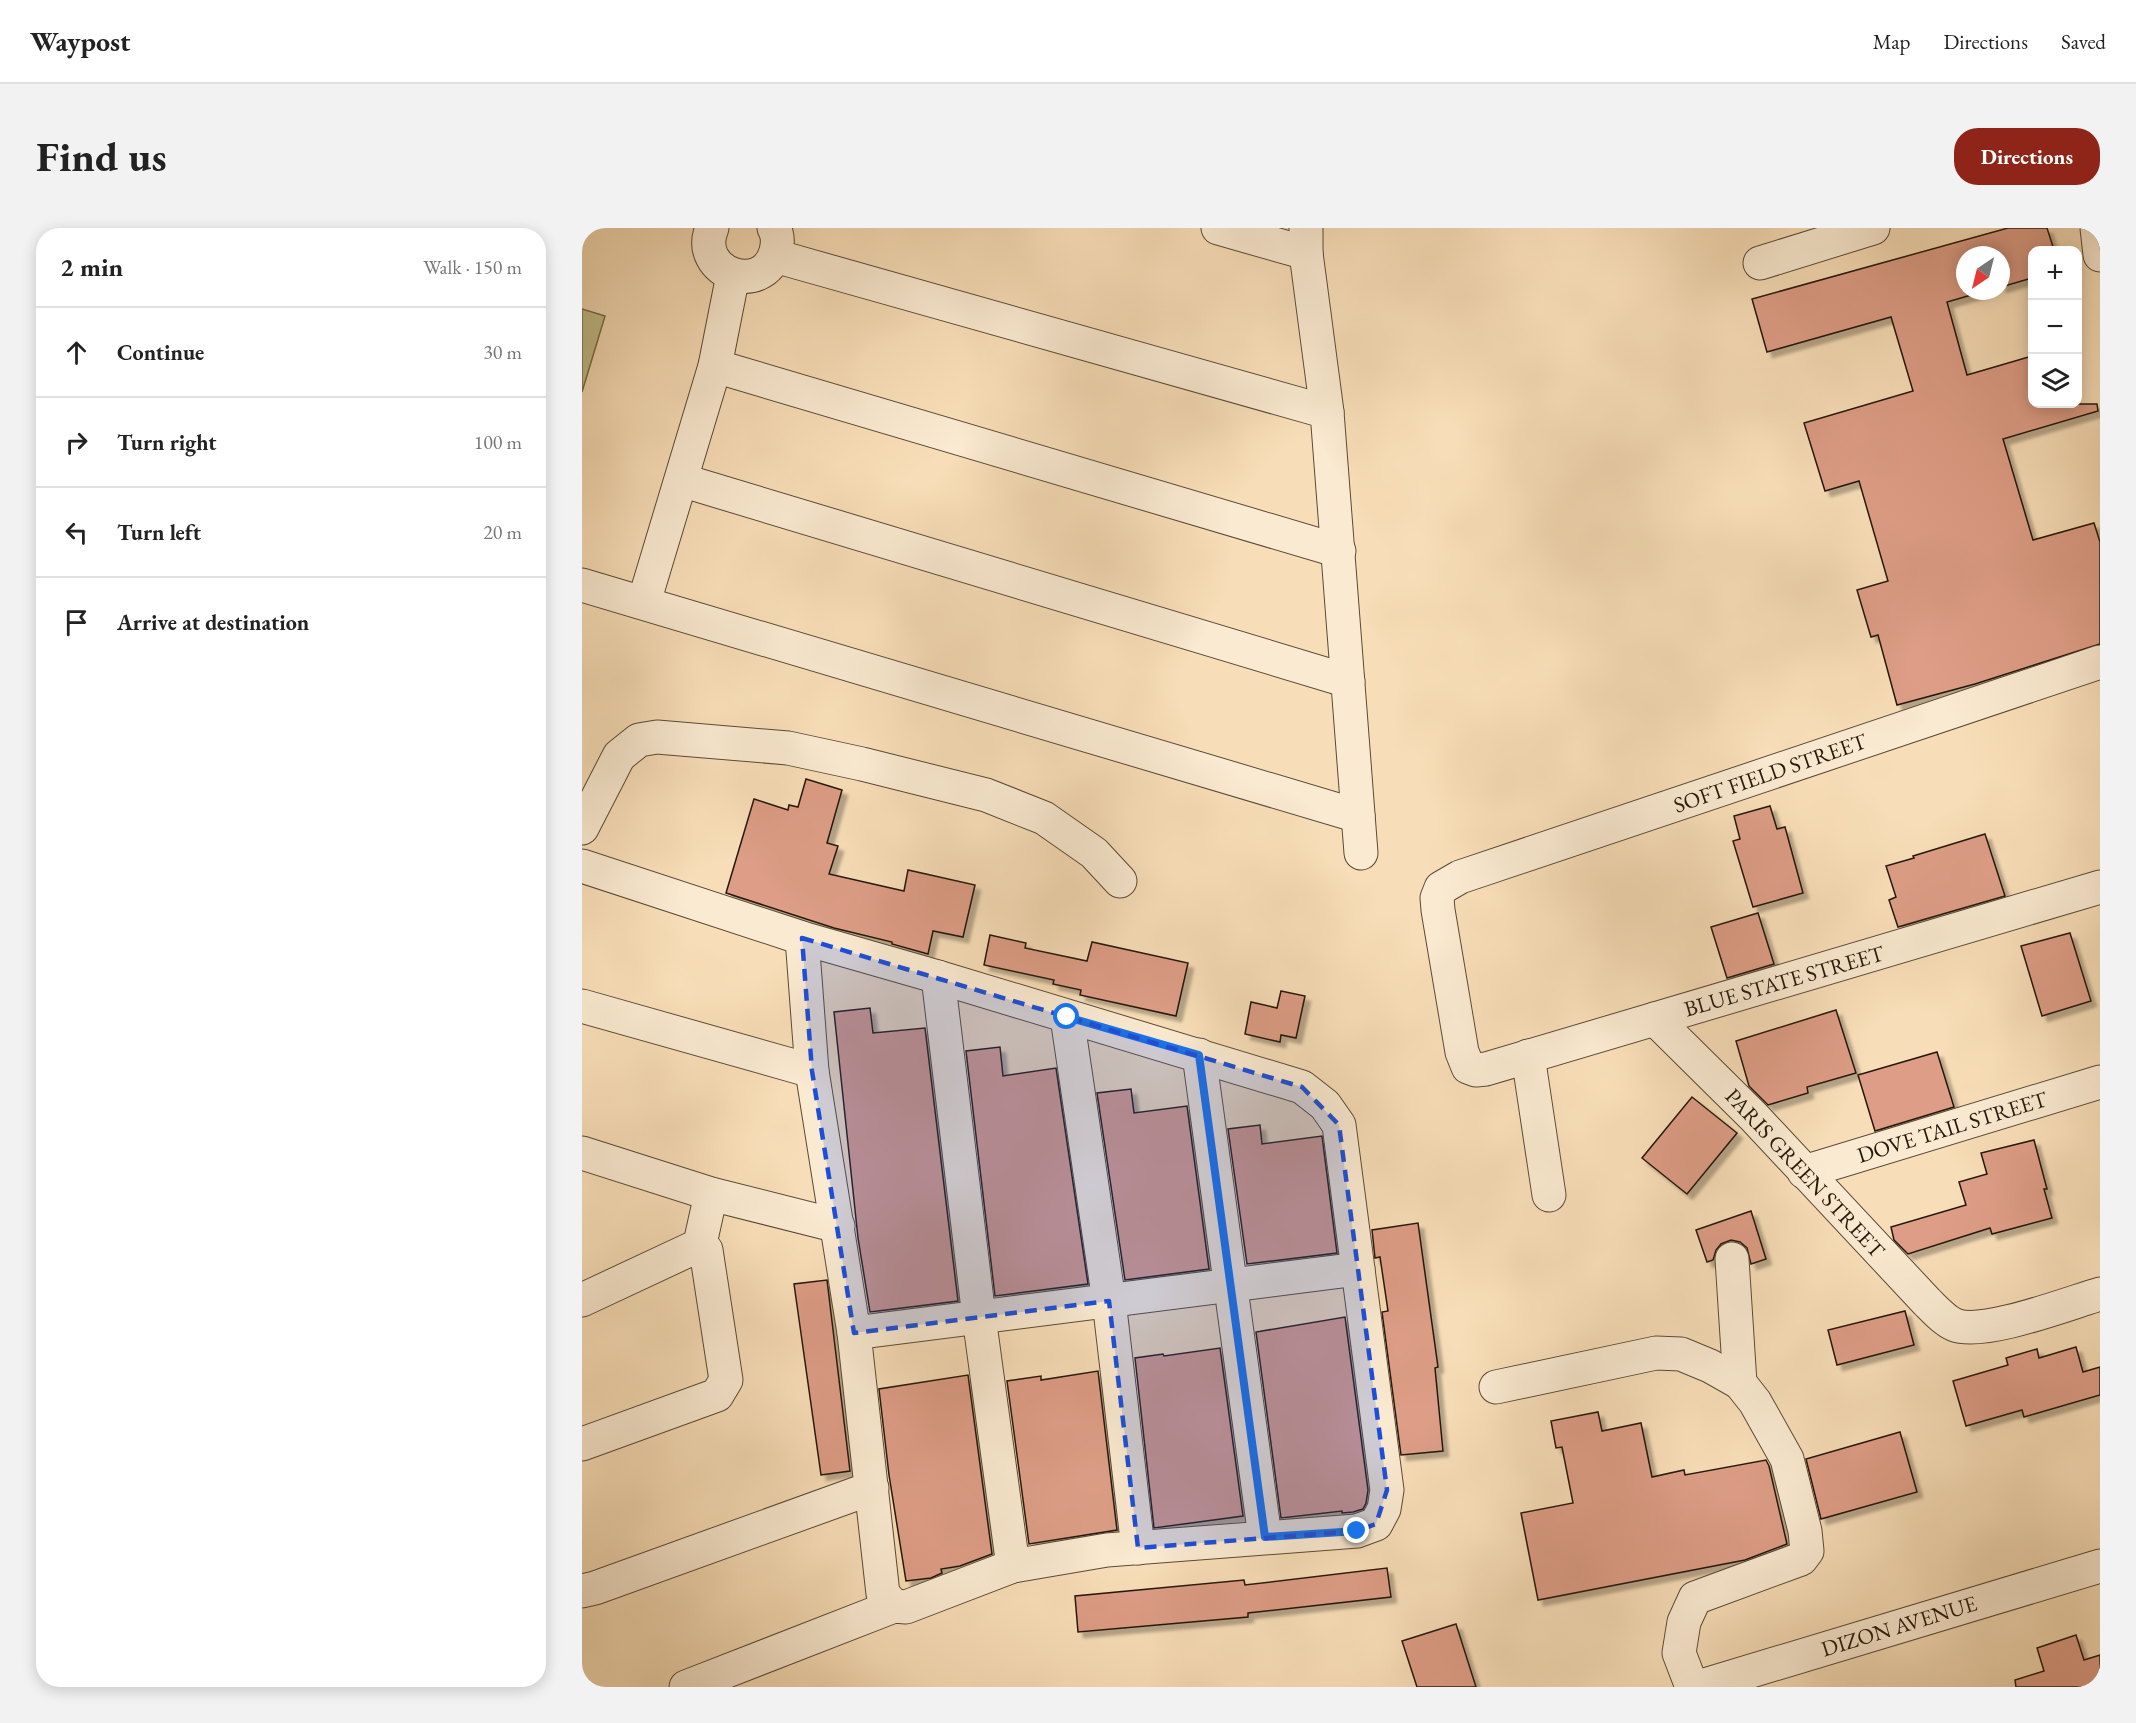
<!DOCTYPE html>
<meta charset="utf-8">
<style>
body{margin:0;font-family:"EB Garamond",serif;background:#f2f2f2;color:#222}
.controls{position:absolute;right:18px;top:18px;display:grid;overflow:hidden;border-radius:12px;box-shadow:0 3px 15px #0003}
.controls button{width:54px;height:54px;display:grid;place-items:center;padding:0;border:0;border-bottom:2px solid #e0e0e0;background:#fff;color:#222;font:30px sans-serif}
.compass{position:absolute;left:1374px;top:18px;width:54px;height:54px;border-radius:50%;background:#fff;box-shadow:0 3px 15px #0003;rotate:215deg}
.stop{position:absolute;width:18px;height:18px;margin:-14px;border:4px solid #1a73e8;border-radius:50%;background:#fff}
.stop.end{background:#1a73e8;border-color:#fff;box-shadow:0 2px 6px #0008}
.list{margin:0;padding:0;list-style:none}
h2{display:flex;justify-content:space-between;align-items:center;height:78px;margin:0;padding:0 24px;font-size:26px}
h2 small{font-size:20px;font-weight:400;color:#767676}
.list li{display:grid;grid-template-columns:39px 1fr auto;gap:18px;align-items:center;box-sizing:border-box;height:90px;padding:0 24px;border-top:2px solid #e0e0e0}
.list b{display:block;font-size:22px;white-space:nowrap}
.list em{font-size:20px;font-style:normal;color:#767676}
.icon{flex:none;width:33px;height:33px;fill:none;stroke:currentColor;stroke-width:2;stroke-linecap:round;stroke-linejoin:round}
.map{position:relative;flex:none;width:1518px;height:1459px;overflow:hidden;border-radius:24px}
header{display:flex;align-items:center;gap:36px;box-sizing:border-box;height:84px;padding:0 30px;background:#fff;border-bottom:2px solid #e0e0e0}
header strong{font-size:28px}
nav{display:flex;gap:33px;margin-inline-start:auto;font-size:21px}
.intro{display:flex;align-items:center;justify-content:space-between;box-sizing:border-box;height:144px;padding:0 36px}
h1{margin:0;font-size:42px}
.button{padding:15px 27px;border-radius:24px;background:#8f2418;color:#fff;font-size:21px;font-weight:700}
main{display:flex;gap:36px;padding:0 36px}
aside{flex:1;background:#fff;border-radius:24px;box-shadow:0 3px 15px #0003}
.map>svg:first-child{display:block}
.green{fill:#c2c08b;stroke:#746c4b;stroke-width:1.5}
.building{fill:#dd9d86;stroke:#25180b;stroke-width:1.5;filter:url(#shadow)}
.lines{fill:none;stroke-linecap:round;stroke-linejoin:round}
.minor-casing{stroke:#5a4a36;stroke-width:35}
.minor{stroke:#faead1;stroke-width:33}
.route{stroke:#1a73e8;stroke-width:8}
.marked{fill:#1d4ed8;fill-opacity:0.2;stroke:#1d4ed8;stroke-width:4.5;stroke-dasharray:12 8;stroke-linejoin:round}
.labels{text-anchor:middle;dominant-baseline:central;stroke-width:4.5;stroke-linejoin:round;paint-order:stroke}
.street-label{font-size:22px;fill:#25180b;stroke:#faead1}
</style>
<header>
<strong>Waypost</strong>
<nav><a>Map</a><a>Directions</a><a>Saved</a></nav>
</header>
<div class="intro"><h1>Find us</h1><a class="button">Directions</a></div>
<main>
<aside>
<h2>2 min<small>Walk · 150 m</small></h2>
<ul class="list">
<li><svg class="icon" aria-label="ahead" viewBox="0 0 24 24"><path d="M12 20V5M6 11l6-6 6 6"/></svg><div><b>Continue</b></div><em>30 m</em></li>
<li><svg class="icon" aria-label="right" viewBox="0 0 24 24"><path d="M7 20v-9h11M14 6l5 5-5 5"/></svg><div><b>Turn right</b></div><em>100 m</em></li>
<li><svg class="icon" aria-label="left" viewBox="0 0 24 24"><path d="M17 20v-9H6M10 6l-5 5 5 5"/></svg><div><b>Turn left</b></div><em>20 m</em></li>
<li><svg class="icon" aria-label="arrive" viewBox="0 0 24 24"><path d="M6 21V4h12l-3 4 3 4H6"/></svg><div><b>Arrive at destination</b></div></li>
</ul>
</aside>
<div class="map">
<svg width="1518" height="1459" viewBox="0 0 1518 1459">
<defs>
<filter id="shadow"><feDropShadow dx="5.5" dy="5.5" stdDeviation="1.5" flood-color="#0004"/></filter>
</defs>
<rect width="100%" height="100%" fill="#f8deb8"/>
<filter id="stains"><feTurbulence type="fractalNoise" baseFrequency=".00333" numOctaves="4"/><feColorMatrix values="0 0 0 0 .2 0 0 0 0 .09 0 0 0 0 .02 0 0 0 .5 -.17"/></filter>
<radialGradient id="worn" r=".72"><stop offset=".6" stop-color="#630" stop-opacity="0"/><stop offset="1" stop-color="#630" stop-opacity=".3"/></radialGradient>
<polygon class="green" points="0,81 23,88 0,164"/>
<g class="building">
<polygon points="1426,0 1465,0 1472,22 1450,22 1450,50 1419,59 1419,27 1383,27 1383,63 1403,63 1365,74 1385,147 1450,128 1450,176 1515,176 1516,183 1421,211 1451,312 1512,295 1518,314 1518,416 1393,456 1315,477 1296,407 1289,409 1275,362 1306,353 1277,253 1243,263 1222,195 1331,163 1309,89 1185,124 1170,71"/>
<polygon points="224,551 260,562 245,615 256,618 247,646 322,663 326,642 393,657 381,709 351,703 346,726 310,716 310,714 252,700 144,665 172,571 206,582 207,577 216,579"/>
<polygon points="1188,578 1195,601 1203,599 1221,665 1171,679 1151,613 1158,611 1152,588"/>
<polygon points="1403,606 1423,668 1316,699 1307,672 1314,669 1304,638 1332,630 1331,628"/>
<polygon points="1176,685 1192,736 1145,750 1129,699"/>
<polygon points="1488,705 1509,773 1460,788 1439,718"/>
<polygon points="408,707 444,715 443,720 505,733 510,714 606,735 594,788 498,767 499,762 471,756 472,752 402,737"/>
<polygon points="699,763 723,768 714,810 699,807 698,814 663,806 669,774 695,780"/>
<polygon points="288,780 291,805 343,800 376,1073 288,1084 276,1010 252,784"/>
<polygon points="1254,782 1274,845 1225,859 1226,865 1186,877 1167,858 1154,813"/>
<polygon points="418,819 421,848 474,840 506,1056 413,1068 384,823"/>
<polygon points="1355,824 1372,879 1293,903 1276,847"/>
<polygon points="549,861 552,885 605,878 627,1041 543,1052 515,865"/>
<polygon points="1110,869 1155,905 1105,966 1060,930"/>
<polygon points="678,897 680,916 740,908 755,1025 665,1036 646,901"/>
<polygon points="1452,912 1465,961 1462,961 1470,990 1410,1006 1408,1000 1326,1026 1312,1012 1309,999 1384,977 1377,954 1405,946 1399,925"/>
<polygon points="1169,983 1184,1031 1169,1036 1165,1020 1158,1014 1149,1012 1139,1016 1134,1022 1131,1032 1125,1034 1114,1002"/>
<polygon points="836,995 856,1139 853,1140 861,1223 819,1227 800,1084 806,1083 798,1029 793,1030 790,1002"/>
<polygon points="245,1052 268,1243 239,1247 212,1056"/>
<polygon points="1323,1083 1332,1117 1255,1137 1246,1102"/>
<polygon points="763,1089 786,1262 784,1275 781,1281 771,1284 760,1285 760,1283 699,1290 674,1104"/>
<polygon points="1494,1119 1501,1144 1518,1139 1518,1167 1442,1189 1440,1182 1384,1198 1371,1153 1426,1137 1424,1130 1455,1121 1457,1130"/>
<polygon points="638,1120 661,1288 572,1300 553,1130 581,1126 582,1128"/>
<polygon points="516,1143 535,1302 447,1316 425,1153 459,1148 459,1152"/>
<polygon points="386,1147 410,1326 378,1338 359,1341 360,1345 349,1350 324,1353 307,1247 297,1161"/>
<polygon points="1016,1184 1020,1203 1059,1195 1070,1249 1102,1242 1103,1247 1184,1232 1187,1238 1205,1316 1163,1332 956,1372 939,1285 991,1275 980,1219 974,1220 969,1193"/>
<polygon points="1318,1204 1335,1264 1239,1291 1224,1231"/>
<polygon points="805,1340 809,1369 666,1385 666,1389 496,1404 493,1368 662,1352 663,1357"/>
<polygon points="874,1396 894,1459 835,1459 820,1413"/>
<polygon points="1494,1407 1502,1432 1518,1427 1518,1459 1434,1459 1433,1452 1462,1443 1455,1420"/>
</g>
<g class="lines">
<defs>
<g id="minor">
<path d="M130,0c-19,45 52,70 64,23 2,-8 2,-16 -2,-23"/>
<polyline points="636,0 724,25"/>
<polyline points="724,0 724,25 745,184 779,625"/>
<polyline points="1515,0 1518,27"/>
<polyline points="193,28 745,184"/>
<polyline points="1178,35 1291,0"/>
<polyline points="133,138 757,323"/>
<polyline points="99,252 766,453"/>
<polyline points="0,357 776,588"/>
<polyline points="62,374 133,138 151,47"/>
<polyline points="1518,434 878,649 859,660 855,670 856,682 880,824 886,839 894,842 904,841 1518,659"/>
<polyline points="0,600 37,528 57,512 75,509 206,520 280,536 404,567 462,590 512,625 538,653"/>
<polyline points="0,638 220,710 356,749 720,859 743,877 757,897 805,1262 802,1281 794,1296 775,1303 525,1322 431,1338 324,1379 312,1378 104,1459"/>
<polyline points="220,710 230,843 272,1105 301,1366 312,1378"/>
<polyline points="356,749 397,1089 431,1338"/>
<polyline points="0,778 230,843"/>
<polyline points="485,789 527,1073 556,1320"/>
<path d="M1073,791l99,98 173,185c8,8 18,19 28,23 29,11 114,-22 145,-31"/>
<polyline points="617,827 683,1309"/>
<polyline points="946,828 967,967"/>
<polyline points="0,925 129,966 256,998"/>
<polyline points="1222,944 1518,854"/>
<polyline points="117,1020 129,966"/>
<polyline points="1150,1031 1158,1155"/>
<polyline points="0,1072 109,1021 117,1020 124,1022 144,1152 135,1167 0,1216"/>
<polyline points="272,1105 776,1041"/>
<polyline points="914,1159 1074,1125 1099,1126 1128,1138 1158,1155 1173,1174 1205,1231 1223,1303 1225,1323 1219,1331 1113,1370 1102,1394 1097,1425 1110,1459"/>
<polyline points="0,1363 13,1360 290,1260"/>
<polyline points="1116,1459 1518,1338"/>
</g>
</defs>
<use href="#minor" class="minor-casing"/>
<use href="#minor" class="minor"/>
</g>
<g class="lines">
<polyline class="route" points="485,789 617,827 683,1309 775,1303"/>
</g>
<path class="marked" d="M220,710l500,149 37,38 48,365 -11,34 -19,7 -219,17 -29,-247 -255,32 -42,-262z"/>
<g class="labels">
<g class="street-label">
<text transform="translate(1188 545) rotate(-19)">SOFT FIELD STREET</text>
<text transform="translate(1202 753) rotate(-16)">BLUE STATE STREET</text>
<text transform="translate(1370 899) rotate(-17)">DOVE TAIL STREET</text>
<text transform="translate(1223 945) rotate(47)">PARIS GREEN STREET</text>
<text transform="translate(1317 1398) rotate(-17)">DIZON AVENUE</text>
</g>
</g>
<rect width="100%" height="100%" filter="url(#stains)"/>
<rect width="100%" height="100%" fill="url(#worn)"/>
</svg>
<div class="controls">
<button>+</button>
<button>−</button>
<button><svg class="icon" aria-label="layers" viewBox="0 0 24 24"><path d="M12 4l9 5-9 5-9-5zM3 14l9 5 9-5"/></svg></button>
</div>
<svg class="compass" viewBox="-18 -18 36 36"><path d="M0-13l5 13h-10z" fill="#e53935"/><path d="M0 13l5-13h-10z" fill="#767676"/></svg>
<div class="stop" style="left:485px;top:789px"></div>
<div class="stop end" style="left:775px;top:1303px"></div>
</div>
</main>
